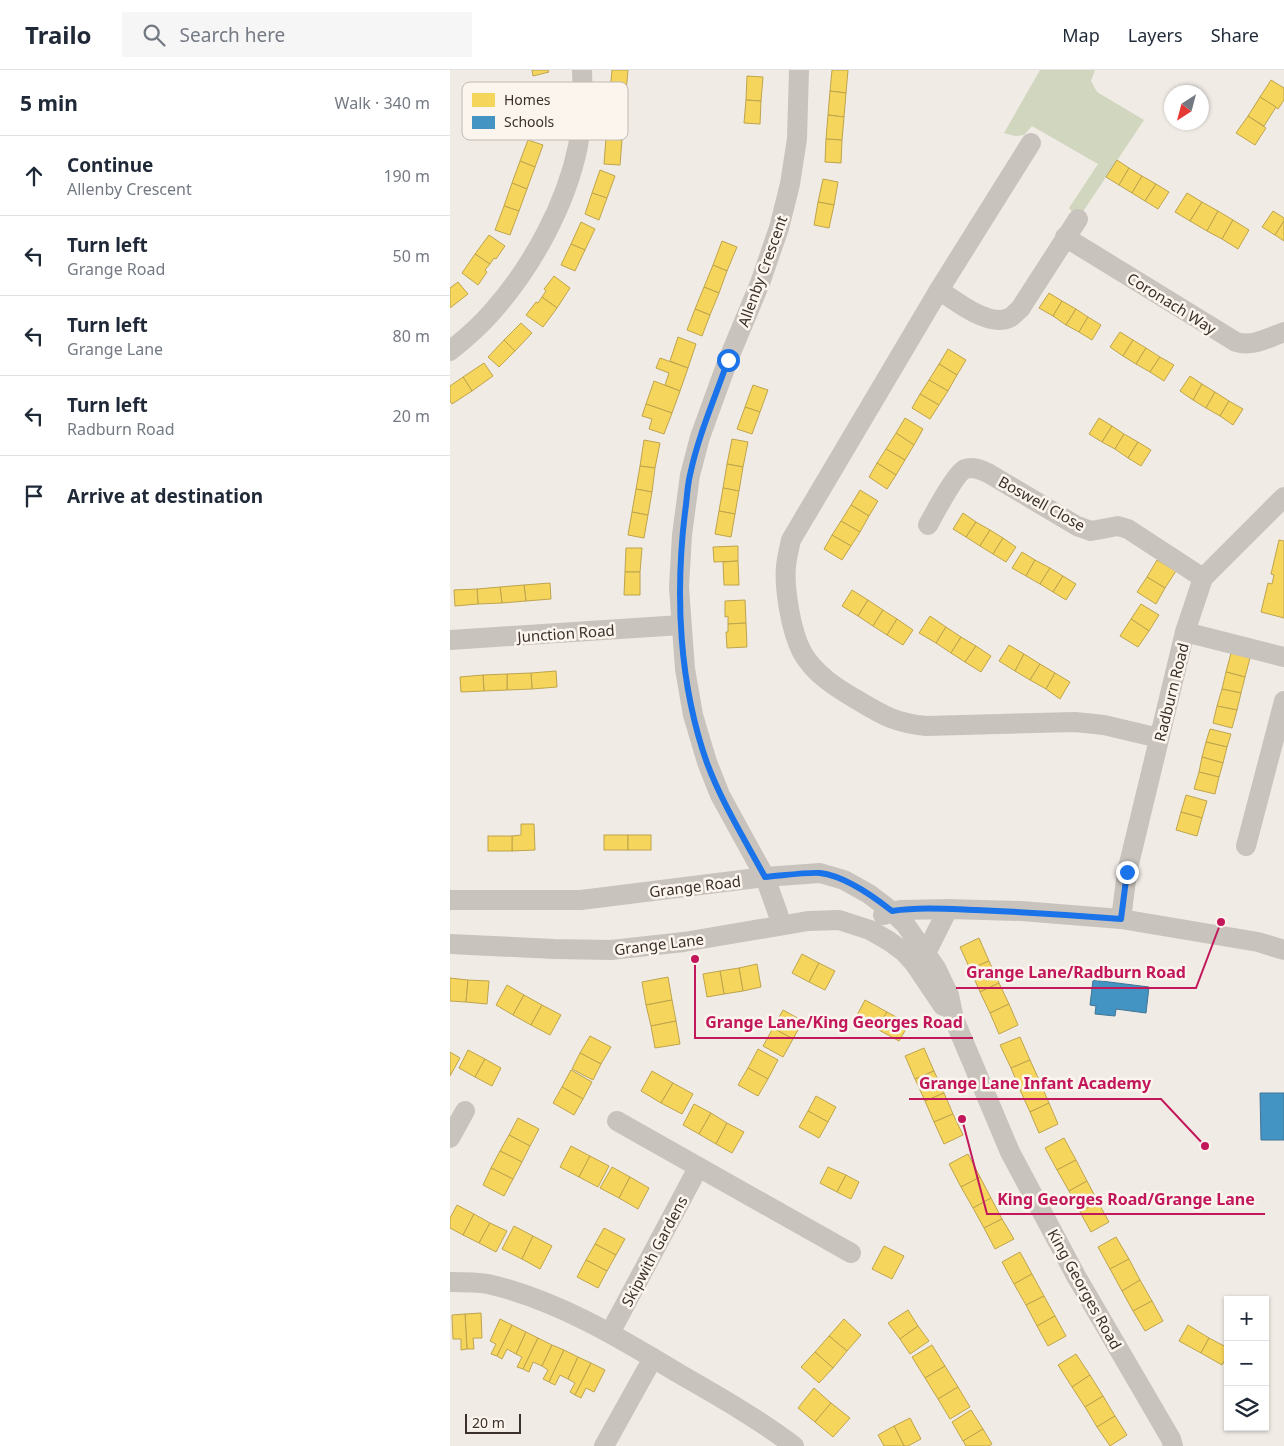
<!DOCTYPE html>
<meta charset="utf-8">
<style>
body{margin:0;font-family:"Noto Sans",sans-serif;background:#f6f6f7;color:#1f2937}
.controls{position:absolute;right:15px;bottom:15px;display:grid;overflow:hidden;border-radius:0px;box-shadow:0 1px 4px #0004}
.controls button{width:45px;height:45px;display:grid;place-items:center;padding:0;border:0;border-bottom:1px solid #e0e1e3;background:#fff;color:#1f2937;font:25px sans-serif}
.compass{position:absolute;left:714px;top:15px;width:45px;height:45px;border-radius:50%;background:#fff;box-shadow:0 1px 4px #0004;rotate:216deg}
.scale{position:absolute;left:15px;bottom:12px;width:56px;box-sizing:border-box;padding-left:5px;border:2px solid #3b302b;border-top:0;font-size:14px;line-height:18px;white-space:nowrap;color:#3b302b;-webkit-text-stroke:4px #fbf5ee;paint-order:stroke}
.stop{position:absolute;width:15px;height:15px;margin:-11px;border:4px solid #1a73e8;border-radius:50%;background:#fff}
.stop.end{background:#1a73e8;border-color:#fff;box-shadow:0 1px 5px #0008}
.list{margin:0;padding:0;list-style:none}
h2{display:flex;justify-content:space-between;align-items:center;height:65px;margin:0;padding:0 20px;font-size:21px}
h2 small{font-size:16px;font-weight:400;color:#747a83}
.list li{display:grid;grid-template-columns:32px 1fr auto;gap:15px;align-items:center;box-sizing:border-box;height:80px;padding:0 20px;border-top:1px solid #e0e1e3}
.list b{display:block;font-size:19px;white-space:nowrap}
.list p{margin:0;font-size:16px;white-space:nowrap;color:#747a83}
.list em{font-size:16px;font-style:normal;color:#747a83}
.icon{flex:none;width:28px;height:28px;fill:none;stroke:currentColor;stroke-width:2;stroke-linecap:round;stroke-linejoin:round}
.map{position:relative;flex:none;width:834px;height:1376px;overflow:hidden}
header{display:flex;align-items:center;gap:30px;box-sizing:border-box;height:70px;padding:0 25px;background:#fff;border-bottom:1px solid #e0e1e3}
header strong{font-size:24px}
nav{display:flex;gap:28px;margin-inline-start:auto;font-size:18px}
.search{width:350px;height:45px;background:#f6f6f7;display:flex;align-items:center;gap:12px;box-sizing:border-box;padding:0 18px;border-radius:0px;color:#747a83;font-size:19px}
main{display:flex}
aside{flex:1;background:#fff}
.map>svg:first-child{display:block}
.green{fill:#d1d6bf}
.homes{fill:#f6d55c;stroke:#bea44d}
.schools{fill:#4393c3;stroke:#417595}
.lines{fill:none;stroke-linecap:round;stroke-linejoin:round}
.street{stroke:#c9c3be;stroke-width:20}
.route{stroke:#1a73e8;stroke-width:6}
.labels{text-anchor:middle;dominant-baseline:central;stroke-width:5;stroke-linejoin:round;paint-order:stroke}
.street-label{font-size:15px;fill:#3b302b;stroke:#fbf5ee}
.key{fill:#fbf5ee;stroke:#c1bab4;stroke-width:1}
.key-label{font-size:14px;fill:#3b302b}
.leader{fill:none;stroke:#c2185b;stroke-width:2}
.callout-dot{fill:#c2185b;stroke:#fbf5ee;stroke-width:2}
.callout-label{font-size:16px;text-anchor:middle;font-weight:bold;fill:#c2185b;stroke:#fbf5ee;stroke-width:5;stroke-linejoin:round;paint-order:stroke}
</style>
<header>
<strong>Trailo</strong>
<div class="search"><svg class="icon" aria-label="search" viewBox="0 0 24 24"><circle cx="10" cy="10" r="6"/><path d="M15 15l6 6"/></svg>Search here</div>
<nav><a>Map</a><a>Layers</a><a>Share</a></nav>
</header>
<main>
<aside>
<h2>5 min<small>Walk · 340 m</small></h2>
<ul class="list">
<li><svg class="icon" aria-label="ahead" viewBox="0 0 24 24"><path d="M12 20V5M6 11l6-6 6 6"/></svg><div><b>Continue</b><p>Allenby Crescent</p></div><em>190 m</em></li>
<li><svg class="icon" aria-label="left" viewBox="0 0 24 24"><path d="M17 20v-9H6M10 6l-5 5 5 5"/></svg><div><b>Turn left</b><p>Grange Road</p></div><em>50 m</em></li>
<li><svg class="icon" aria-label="left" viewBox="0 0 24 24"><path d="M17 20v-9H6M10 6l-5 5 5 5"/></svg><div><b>Turn left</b><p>Grange Lane</p></div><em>80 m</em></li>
<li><svg class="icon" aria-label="left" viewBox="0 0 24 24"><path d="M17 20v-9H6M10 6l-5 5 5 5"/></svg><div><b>Turn left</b><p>Radburn Road</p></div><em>20 m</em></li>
<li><svg class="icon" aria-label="arrive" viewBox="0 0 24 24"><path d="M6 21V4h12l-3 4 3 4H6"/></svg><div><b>Arrive at destination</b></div></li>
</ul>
</aside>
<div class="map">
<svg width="834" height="1376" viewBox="0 0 834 1376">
<rect width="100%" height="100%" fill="#f0ebe5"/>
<polygon class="green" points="590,0 645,0 641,11 647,22 694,50 628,149 619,138 648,94 582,56 574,65 565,66 554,63"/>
<g class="homes">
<polygon points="82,0 98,0 99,2 83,6"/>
<polygon points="162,0 178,0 176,22 160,21"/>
<polygon points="382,0 398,0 396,23 380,21"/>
<polygon points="297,6 313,7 311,31 296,30"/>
<polygon points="821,10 834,18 834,30 828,39 810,27"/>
<polygon points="380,21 396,23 394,47 378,45"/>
<polygon points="810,27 826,37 814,56 798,46"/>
<polygon points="296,30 311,31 310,54 294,53"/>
<polygon points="378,45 394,47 392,70 376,69"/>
<polygon points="798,46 816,58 805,75 786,63"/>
<polygon points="156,68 172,70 170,95 154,94"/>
<polygon points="376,69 392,70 391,93 375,92"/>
<polygon points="78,70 93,75 85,97 70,91"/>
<polygon points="667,90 679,98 669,115 656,107"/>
<polygon points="70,91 85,97 77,119 62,113"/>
<polygon points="679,98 692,106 682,123 669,115"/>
<polygon points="150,100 165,106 157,128 142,123"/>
<polygon points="692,106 706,114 695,131 682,123"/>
<polygon points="373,109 388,112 384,135 368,132"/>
<polygon points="62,113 77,119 69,141 54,136"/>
<polygon points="706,114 719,122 708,139 695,131"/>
<polygon points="142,123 157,128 149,150 135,144"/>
<polygon points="737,123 752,132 740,151 725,142"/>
<polygon points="368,132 384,135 379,158 364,155"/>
<polygon points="752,132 768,141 757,161 740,151"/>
<polygon points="54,136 69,141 60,165 45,160"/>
<polygon points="768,141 783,150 772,169 757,161"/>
<polygon points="823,141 834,148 834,151 825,165 812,157"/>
<polygon points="783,150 799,160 788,179 772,169"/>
<polygon points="834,151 834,171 825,165"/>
<polygon points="131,152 145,159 135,180 121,174"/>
<polygon points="39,165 55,176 46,189 44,188 40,194 25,184"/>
<polygon points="272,171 287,177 277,201 263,195"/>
<polygon points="121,174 135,180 125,201 111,195"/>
<polygon points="25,184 40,194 35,200 37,202 28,215 12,203"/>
<polygon points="263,195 277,201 269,223 254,217"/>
<polygon points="104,206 120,218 107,238 92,227 96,221 94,219"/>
<polygon points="8,212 18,224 0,238 0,218"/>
<polygon points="254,217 269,223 260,245 245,239"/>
<polygon points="599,223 612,231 603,246 589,238"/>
<polygon points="92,227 107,238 93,257 76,245 86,232 88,233"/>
<polygon points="612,231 626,239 616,255 603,246"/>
<polygon points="245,239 260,245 252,266 237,260"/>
<polygon points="626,239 638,247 629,262 616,255"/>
<polygon points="638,247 651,255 642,270 629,262"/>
<polygon points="71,253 82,263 65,281 54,270"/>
<polygon points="670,262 683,270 673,286 660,277"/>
<polygon points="228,267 246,274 238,298 220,291"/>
<polygon points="54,270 65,281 49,297 38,287"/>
<polygon points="683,270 696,278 686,294 673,286"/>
<polygon points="696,278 710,287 700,302 686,294"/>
<polygon points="498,279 516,290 507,305 489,294"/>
<polygon points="710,287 724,295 714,311 700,302"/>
<polygon points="210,288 238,298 230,321 215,315 219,303 206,298"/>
<polygon points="34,293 43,306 22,321 13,307"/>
<polygon points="489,294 507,305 498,321 479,310"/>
<polygon points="740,306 752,314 743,330 730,321"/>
<polygon points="13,307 22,321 2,334 0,331 0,316"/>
<polygon points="479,310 498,321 489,335 470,324"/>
<polygon points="204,311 230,321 222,343 196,334"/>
<polygon points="752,314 765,322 756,338 743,330"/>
<polygon points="303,315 318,320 310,342 295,337"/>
<polygon points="765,322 779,331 770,346 756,338"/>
<polygon points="470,324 489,335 480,349 462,338"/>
<polygon points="779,331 793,339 783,355 770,346"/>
<polygon points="196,334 222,343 214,364 199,359 202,349 192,346"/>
<polygon points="295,337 310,342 302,364 287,359"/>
<polygon points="455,348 473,359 464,375 446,363"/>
<polygon points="649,348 662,356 652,372 639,364"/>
<polygon points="662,356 674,364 665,379 652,372"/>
<polygon points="446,363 464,375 455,390 436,379"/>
<polygon points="674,364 688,372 678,388 665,379"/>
<polygon points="282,369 298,372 293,397 277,394"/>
<polygon points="194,370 210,373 205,398 190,396"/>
<polygon points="688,372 701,380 691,396 678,388"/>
<polygon points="436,379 455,390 446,405 427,393"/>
<polygon points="427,393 446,405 437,419 419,407"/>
<polygon points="277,394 293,397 289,421 273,418"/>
<polygon points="190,396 205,398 202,422 186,419"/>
<polygon points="273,418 289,421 285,444 269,441"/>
<polygon points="186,419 202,422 198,445 182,442"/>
<polygon points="410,420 428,431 419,446 401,435"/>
<polygon points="401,435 419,446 410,462 391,451"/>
<polygon points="269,441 285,444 281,467 265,464"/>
<polygon points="182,442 198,445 194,468 178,465"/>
<polygon points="513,443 526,452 516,467 503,459"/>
<polygon points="391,451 410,462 401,476 382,465"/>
<polygon points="526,452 540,460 530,476 516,467"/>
<polygon points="540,460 553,468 543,484 530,476"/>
<polygon points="382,465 401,476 392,490 374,479"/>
<polygon points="553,468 566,477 556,492 543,484"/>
<polygon points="829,470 834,471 834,548 811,542 818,513 822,514 824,505 821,504"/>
<polygon points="288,476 288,491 264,492 263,477"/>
<polygon points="176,478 192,478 190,502 175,502"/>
<polygon points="572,482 585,490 576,506 562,498"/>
<polygon points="585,490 600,498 590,514 576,506"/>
<polygon points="707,490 726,501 715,518 697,507"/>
<polygon points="288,491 289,515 274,515 273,492"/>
<polygon points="600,498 613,506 603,522 590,514"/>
<polygon points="175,502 190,502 190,525 174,525"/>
<polygon points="613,506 626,514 616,530 603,522"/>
<polygon points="697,507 715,518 706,534 687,522"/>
<polygon points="100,513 101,529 76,531 74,515"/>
<polygon points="74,515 76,531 52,533 50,517"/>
<polygon points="50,517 52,533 28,534 27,519"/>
<polygon points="27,519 28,534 5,536 4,520"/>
<polygon points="402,520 418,530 408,546 392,536"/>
<polygon points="295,530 296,553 278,554 278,546 275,547 275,531"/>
<polygon points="418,530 433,540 423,556 408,546"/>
<polygon points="691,534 709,545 699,561 681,549"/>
<polygon points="433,540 447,549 437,565 423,556"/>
<polygon points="480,546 496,557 486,573 469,563"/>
<polygon points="447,549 463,560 453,575 437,565"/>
<polygon points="681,549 699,561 688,577 670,566"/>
<polygon points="296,553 297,577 277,578 276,562 278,562 278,554"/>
<polygon points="496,557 511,567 501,583 486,573"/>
<polygon points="511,567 526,576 515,592 501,583"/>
<polygon points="559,575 574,584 565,601 549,591"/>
<polygon points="526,576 541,586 531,602 515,592"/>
<polygon points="781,583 800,588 795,607 776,602"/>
<polygon points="574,584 590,594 580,610 565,601"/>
<polygon points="590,594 605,603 596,619 580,610"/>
<polygon points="106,601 107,617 82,619 81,603"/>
<polygon points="776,602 795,607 791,623 772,619"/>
<polygon points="81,603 82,619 57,620 57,604"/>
<polygon points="605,603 620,612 610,629 596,619"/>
<polygon points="57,604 57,620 34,621 33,605"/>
<polygon points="33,605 34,621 11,622 10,607"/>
<polygon points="772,619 791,623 787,640 767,636"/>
<polygon points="767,636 787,640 782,658 763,653"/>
<polygon points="760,659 781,664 777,677 756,672"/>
<polygon points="756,672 777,677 773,693 752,687"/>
<polygon points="752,687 773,693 769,707 749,702"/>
<polygon points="749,702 769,707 765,724 744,719"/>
<polygon points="736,725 757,731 752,748 731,742"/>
<polygon points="731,742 752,748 747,766 726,760"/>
<polygon points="71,754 84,754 85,780 62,781 62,766 71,765"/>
<rect x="154" y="765" width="24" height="15"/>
<rect x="178" y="765" width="23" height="15"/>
<rect x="38" y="766" width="24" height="15"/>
<polygon points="529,868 539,891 520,899 510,877"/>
<polygon points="352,884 369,893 359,912 342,903"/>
<polygon points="539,891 549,913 530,922 520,899"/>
<polygon points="369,893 385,901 375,920 359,912"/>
<polygon points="307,894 311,917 293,921 289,898"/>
<polygon points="289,898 293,921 274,924 270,901"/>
<polygon points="270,901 274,924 257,927 253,904"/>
<polygon points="218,907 222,930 196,935 192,912"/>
<polygon points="0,908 18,910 16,932 0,931"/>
<polygon points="18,910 39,911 37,934 16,932"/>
<polygon points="549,913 559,934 540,943 530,922"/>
<polygon points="57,915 74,925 63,945 46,935"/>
<polygon points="74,925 92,935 81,955 63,945"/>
<polygon points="222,930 226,951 201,956 196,935"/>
<polygon points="415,930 437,942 427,959 406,947"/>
<polygon points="559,934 568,955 549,964 540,943"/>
<polygon points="92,935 111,945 100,965 81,955"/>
<polygon points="333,940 353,951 343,969 323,958"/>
<polygon points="437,942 459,954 449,971 427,959"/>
<polygon points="226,951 230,974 205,978 201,956"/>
<polygon points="323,958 343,969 333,987 313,976"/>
<polygon points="140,966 161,977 151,994 130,983"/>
<polygon points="570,967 580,990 561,998 550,975"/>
<polygon points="474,978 484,1001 465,1009 455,986"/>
<polygon points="308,979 328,990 318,1009 298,998"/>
<polygon points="18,980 35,989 25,1007 9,998"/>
<polygon points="0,982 10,988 0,1006"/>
<polygon points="130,983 151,994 143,1010 122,999"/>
<polygon points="35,989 51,998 42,1016 25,1007"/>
<polygon points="580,990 590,1012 570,1020 561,998"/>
<polygon points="298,998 318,1009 308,1026 288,1015"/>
<polygon points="121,1000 142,1012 133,1029 112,1017"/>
<polygon points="202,1001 223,1013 211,1033 191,1021"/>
<polygon points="484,1001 494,1023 475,1031 465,1009"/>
<polygon points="590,1012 599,1033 580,1042 570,1020"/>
<polygon points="223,1013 243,1024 232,1044 211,1033"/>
<polygon points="112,1017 133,1029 124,1045 103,1033"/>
<polygon points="494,1023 503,1044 484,1052 475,1031"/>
<polygon points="366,1026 386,1037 378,1052 358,1041"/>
<polygon points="599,1033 608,1054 589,1063 580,1042"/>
<polygon points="244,1034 261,1043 249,1064 233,1055"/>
<polygon points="358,1041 378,1052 369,1068 349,1057"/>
<polygon points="261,1043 277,1053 266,1074 249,1064"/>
<polygon points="503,1044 513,1065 494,1074 484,1052"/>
<polygon points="68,1048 89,1059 80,1076 59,1065"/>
<polygon points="277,1053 294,1062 282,1083 266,1074"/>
<polygon points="59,1065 80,1076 72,1092 50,1081"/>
<polygon points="614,1068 626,1090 607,1100 595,1078"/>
<polygon points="121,1076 140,1086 129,1107 110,1097"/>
<polygon points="50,1081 72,1092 63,1109 41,1098"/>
<polygon points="518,1084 530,1107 511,1117 499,1094"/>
<polygon points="140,1086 159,1096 148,1117 129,1107"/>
<polygon points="626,1090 637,1111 619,1121 607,1100"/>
<polygon points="162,1097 180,1107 169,1128 150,1118"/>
<polygon points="378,1097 396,1105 387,1122 370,1113"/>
<polygon points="41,1098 63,1109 54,1126 33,1115"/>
<polygon points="396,1105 409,1112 401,1129 387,1122"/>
<polygon points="180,1107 199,1118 188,1139 169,1128"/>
<polygon points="530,1107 541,1128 523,1138 511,1117"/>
<polygon points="637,1111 648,1132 630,1142 619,1121"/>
<polygon points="541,1128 552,1149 534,1158 523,1138"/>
<polygon points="648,1132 659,1152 641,1162 630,1142"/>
<polygon points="7,1135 24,1144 13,1165 0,1158 0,1148"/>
<polygon points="24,1144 40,1153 29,1173 13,1165"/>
<polygon points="552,1149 564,1169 545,1179 534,1158"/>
<polygon points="40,1153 57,1161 46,1182 29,1173"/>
<polygon points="64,1156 83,1166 72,1189 52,1179"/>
<polygon points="154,1158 175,1169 166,1185 145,1174"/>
<polygon points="83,1166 102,1176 90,1199 72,1189"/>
<polygon points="666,1167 679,1189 660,1199 648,1177"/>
<polygon points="145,1174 166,1185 157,1201 136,1190"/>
<polygon points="434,1176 454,1186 442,1209 422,1199"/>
<polygon points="570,1182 582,1204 564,1214 552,1192"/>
<polygon points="679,1189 690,1210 672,1221 660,1199"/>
<polygon points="136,1190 157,1201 148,1218 127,1207"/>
<polygon points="582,1204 594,1226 576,1235 564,1214"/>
<polygon points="690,1210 702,1231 683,1241 672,1221"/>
<polygon points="594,1226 605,1246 587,1256 576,1235"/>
<polygon points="702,1231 713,1251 695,1261 683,1241"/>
<polygon points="458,1240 468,1256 450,1269 438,1253"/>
<polygon points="31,1243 32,1268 23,1268 24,1279 17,1279 15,1244"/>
<polygon points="15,1244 17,1279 11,1280 11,1269 3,1269 2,1245"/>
<polygon points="605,1246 616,1266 598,1276 587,1256"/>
<polygon points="50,1249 62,1255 47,1286 41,1284 46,1274 40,1271"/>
<polygon points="394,1249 411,1265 397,1281 379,1266"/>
<polygon points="62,1255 76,1262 66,1284 57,1279 52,1289 47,1286"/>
<polygon points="738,1255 759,1268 751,1283 729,1271"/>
<polygon points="468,1256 479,1271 460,1284 450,1269"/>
<polygon points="76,1262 88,1268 73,1299 67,1297 72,1287 66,1284"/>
<polygon points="379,1266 397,1281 383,1298 365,1282"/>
<polygon points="88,1268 102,1275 92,1296 83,1292 79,1302 73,1299"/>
<polygon points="759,1268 778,1278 778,1285 772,1295 751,1283"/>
<polygon points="102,1275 114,1280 99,1312 93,1309 98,1300 92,1296"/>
<polygon points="482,1275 495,1296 475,1308 462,1287"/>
<polygon points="114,1280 128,1287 118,1309 110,1305 105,1315 99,1312"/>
<polygon points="365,1282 383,1298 369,1313 351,1297"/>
<polygon points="626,1284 640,1305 622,1317 608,1295"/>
<polygon points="128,1287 141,1293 125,1325 120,1322 125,1313 118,1309"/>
<polygon points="141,1293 155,1300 144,1322 136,1318 131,1328 125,1325"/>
<polygon points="495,1296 508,1317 488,1329 475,1308"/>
<polygon points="640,1305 653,1326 635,1337 622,1317"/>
<polygon points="508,1317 520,1337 500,1349 488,1329"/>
<polygon points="364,1318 381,1333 365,1352 348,1338"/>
<polygon points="653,1326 665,1346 647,1357 635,1337"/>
<polygon points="381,1333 400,1348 383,1367 365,1352"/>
<polygon points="521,1340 533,1359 513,1371 502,1352"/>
<polygon points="665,1346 677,1365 660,1376 647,1357"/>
<polygon points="460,1348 471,1369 458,1376 454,1376 444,1356"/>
<polygon points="444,1356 454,1376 434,1376 428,1365"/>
<polygon points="533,1359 542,1374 539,1376 516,1376 513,1371"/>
</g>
<g class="schools">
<polygon points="643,910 699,917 696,943 666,939 665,946 645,944 646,936 640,935"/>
<polygon points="810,1023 834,1023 834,1070 811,1070"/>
</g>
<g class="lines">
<g class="street">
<path d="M581,73l-92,147 -148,250c-2,9 -4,17 -5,26 -2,23 5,65 16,86 12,22 36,37 57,49 25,15 37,22 67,25l149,-4 29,3 55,13"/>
<path d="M615,167l171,105c17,5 32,-4 48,-10"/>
<path d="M489,220c17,11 51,39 72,27 3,-2 6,-6 9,-8l58,-90"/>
<path d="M0,281c15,-12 30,-25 42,-39 40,-45 74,-107 86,-166 4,-21 5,-54 4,-76"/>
<path d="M478,455c6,-11 28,-52 37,-56 8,-3 16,1 23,4l89,53 14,5 27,-5 10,3 75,49"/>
<polyline points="735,562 834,587"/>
<polyline points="0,570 231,555"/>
<polyline points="796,776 834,631"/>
<polyline points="0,830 131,830 315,807 370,803 394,810 419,824 440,840 455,854 486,898 499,925 504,949 560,1082 626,1206 721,1369 723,1376"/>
<polyline points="433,845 451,840 498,839 571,841 671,849 808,872 834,880"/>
<polyline points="671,849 677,802 735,562 753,508 834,427"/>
<polyline points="332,855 315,807 270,725 257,692 243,645 235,599 229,517 232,465 240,405 250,367 278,290 310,213 329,158 340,114 347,69 349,0"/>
<polyline points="0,874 104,879 161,880 234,872 358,851 389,850 420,860 439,871 454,882 464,893 493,936"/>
<polyline points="468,891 476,883 498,839"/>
<polyline points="167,1051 401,1183"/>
<polyline points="0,1068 15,1041"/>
<path d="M0,1212c12,0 26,0 38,2 69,16 130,53 190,89 40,23 79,45 116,73"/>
<polyline points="160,1263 248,1098"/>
<polyline points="154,1376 203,1288"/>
</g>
</g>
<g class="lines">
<path class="route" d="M278,290c-13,38 -30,76 -38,115 -3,12 -3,25 -5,37 -10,83 -6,172 22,251 15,40 38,77 58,114 15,-1 41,-5 55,-4 25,3 53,23 72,38 28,-4 56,-2 84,-1 48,2 96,5 145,9l6,-47"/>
</g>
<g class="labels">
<g class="street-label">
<text transform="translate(312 201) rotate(-70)">Allenby Crescent</text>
<text transform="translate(722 233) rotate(32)">Coronach Way</text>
<text transform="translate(592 433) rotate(29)">Boswell Close</text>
<text transform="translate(116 563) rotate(-4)">Junction Road</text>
<text transform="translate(721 622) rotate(-76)">Radburn Road</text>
<text transform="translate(245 816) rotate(-7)">Grange Road</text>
<text transform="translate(209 874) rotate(-7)">Grange Lane</text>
<text transform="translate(204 1181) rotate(-62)">Skipwith Gardens</text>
<text transform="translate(635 1219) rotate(61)">King Georges Road</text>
</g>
</g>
<rect x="12" y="12" width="166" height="58" rx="8" class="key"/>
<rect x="22" y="23" width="23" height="14" fill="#f6d55c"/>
<rect x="22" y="46" width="23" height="13" fill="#4393c3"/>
<g class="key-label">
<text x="54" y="35">Homes</text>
<text x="54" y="57">Schools</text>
</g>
<path class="leader" d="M771 852L746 918H506M245 889L245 968H523M755 1076L711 1029H459M512 1049L537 1144H815"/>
<g class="callout-dot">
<circle cx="771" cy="852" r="5"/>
<circle cx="245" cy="889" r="5"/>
<circle cx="755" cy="1076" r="5"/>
<circle cx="512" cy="1049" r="5"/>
</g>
<g class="callout-label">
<text x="626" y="908">Grange Lane/Radburn Road</text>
<text x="384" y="958">Grange Lane/King Georges Road</text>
<text x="585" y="1019">Grange Lane Infant Academy</text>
<text x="676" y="1135">King Georges Road/Grange Lane</text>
</g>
</svg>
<div class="controls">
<button>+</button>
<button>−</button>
<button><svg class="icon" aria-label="layers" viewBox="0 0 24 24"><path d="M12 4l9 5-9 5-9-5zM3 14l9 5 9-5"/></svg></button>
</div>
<svg class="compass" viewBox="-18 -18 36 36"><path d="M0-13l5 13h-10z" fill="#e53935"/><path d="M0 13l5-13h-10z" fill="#747a83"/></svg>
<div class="scale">20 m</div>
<div class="stop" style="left:278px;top:290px"></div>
<div class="stop end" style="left:677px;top:802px"></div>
</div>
</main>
